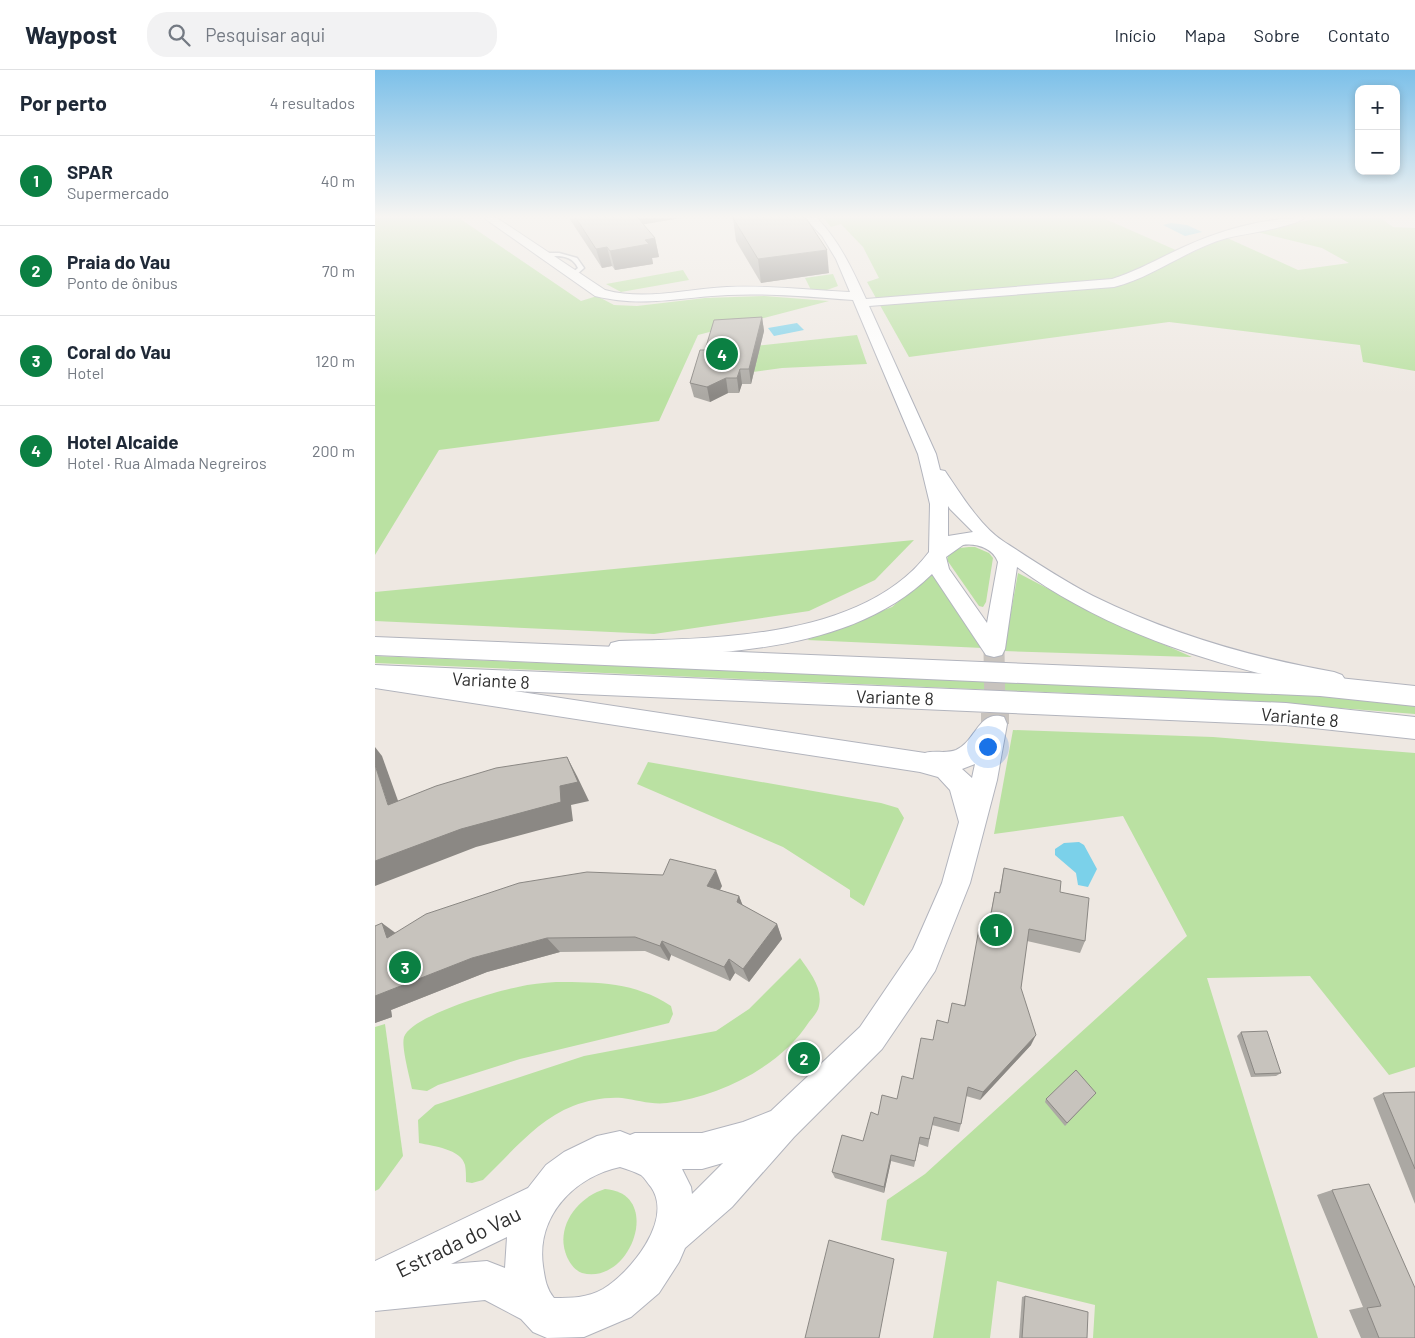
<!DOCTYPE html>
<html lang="pt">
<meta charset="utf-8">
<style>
body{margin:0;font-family:Barlow,sans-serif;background:#f2f2f3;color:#1f2937}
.controls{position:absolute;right:15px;top:15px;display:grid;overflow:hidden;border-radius:10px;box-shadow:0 2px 8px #0003}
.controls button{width:45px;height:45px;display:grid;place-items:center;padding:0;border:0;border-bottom:1px solid #e0e1e3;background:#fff;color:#1f2937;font:25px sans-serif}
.you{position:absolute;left:612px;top:676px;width:18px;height:18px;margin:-12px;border:4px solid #fff;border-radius:50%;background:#1a73e8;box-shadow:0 0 0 8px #1a73e833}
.badge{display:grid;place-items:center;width:32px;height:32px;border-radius:50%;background:#0b8043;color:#fff;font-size:16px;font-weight:700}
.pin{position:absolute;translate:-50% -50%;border:2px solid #fff;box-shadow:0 1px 5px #0006}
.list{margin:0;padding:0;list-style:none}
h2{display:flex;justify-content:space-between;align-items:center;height:65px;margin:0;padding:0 20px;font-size:21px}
h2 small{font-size:16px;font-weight:400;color:#747a83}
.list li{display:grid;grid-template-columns:32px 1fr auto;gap:15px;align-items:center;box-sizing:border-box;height:90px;padding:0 20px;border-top:1px solid #e0e1e3}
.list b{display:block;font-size:19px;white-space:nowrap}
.list p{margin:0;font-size:16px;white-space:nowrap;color:#747a83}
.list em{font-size:16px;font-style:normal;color:#747a83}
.icon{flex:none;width:28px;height:28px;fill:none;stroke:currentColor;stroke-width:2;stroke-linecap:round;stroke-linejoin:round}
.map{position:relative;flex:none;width:1040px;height:1268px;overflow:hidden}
header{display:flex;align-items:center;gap:30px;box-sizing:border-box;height:70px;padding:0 25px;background:#fff;border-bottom:1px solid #e0e1e3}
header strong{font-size:24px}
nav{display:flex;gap:28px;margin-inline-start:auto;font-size:18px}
.search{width:350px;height:45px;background:#f2f2f3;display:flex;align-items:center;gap:12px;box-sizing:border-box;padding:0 18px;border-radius:20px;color:#747a83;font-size:19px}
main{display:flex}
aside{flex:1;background:#fff}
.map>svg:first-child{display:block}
.green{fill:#bae1a2}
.water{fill:#7bd1ea}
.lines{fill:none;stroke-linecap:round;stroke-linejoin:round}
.minor-tunnel-far1{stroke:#c8c3be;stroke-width:21;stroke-dasharray:21 11;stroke-linecap:butt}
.minor-tunnel{stroke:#c8c3be;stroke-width:28;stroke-dasharray:28 14;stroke-linecap:butt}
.service-casing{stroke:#b2b4bd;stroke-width:3}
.minor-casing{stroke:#b2b4bd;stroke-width:2}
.secondary-casing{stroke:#b2b4bd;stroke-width:2}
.service{fill:#fff;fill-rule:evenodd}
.minor{fill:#fff;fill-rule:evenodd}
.secondary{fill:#fff;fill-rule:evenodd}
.wall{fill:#aba8a3}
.shaded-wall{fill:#8b8884}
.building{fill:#c7c3bd;stroke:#8b8884}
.labels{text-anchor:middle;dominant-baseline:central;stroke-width:4.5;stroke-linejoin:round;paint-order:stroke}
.street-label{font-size:18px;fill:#2e2e2e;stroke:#fff}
.near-street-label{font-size:21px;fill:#2e2e2e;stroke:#fff}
</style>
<header>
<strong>Waypost</strong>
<div class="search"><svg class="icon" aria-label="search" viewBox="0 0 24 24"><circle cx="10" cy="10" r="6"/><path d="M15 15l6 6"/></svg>Pesquisar aqui</div>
<nav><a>Início</a><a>Mapa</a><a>Sobre</a><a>Contato</a></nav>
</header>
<main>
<aside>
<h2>Por perto<small>4 resultados</small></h2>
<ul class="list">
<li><span class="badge">1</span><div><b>SPAR</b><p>Supermercado</p></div><em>40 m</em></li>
<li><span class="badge">2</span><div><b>Praia do Vau</b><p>Ponto de ônibus</p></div><em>70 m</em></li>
<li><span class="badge">3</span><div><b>Coral do Vau</b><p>Hotel</p></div><em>120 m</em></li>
<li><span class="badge">4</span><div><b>Hotel Alcaide</b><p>Hotel · Rua Almada Negreiros</p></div><em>200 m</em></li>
</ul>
</aside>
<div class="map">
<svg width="1040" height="1268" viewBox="0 0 1040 1268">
<rect width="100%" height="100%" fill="#eee8e2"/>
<g class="green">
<polygon points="0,148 84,148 206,231 222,226 239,235 262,236 330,228 389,226 454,231 323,265 284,351 64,380 0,485"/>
<polygon points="449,148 728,148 812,185 850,167 923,200 974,193 947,178 878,161 945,148 1006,148 1018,157 1040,158 1040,301 988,292 985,275 794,252 534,287 492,212 504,208 488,177 466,154 456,157"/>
<polygon points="308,200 314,210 246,222 231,214"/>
<polygon points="458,204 463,216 449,221 436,220 430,208"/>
<polygon points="482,265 492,294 407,298 378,302 380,276"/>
<polygon points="539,470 500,510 434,541 279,564 0,551 0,522"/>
<path d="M600,477l14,6 4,5 -7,44 -3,5 -4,-1 -32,-46c2,-13 18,-13 28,-13z"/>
<polygon points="557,503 608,578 432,570 517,537"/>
<polygon points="643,503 729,548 817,587 629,581"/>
<polygon points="0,586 942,625 1040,635 1040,644 875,631 0,593"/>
<polygon points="638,660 838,667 1040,683 1040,997 1014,1005 935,906 832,908 943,1268 718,1268 720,1235 622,1211 615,1268 558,1268 572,1182 506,1170 512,1130 550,1104 812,866 748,746 619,764"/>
<polygon points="273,692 506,733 523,738 529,748 489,836 475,827 475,820 408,777 262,714"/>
<path d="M425,888c10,14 23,30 19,48 -1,6 -7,12 -10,16 -29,45 -90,75 -142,81 -15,2 -30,-3 -45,-5 -17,-1 -33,2 -49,8 -36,14 -62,47 -90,74l-11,3 -6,-1c0,-5 0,-12 -1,-17 -4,-16 -32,-19 -46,-22l-1,-23 17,-15 149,-49 132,-25 33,-22z"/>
<path d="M181,912c42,0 79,0 115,24l2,8 -4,9 -149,36 -82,26 -11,6 -15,-2c-2,-11 -11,-42 -8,-52 7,-21 92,-46 114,-50 12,-3 25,-4 38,-5z"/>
<polygon points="10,954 28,1086 4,1119 0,1121 0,957"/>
<path d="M230,1119c59,4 26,97 -23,84 -8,-3 -12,-10 -15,-16 -13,-30 11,-60 38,-68z"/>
</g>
<g class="water">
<polygon points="796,153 812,155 827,162 810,166 788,155"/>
<polygon points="422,253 429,260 399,266 393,258"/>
<polygon points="704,772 709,775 722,799 713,817 703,815 701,803 680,785 680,779 689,773"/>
</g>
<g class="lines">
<polyline class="minor-tunnel-far1" points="619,579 620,644"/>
<polyline class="minor-tunnel" points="620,643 620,654"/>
<defs>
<path id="service" d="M184,183l18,5 7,10 -9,8h-4v-2l7,-6c-7,-15 -23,-12 -37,-11l-3,-2 3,-2z"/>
<g id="minor">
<path d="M109,148h13l108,72c40,11 81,-1 122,-3 41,-2 82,3 123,5l-14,-33 -14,-23 -17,-18h12c23,24 35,51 49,81l246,-20c26,-8 49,-22 74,-33 36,-16 78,-28 118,-28 -10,9 -61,16 -77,20 -40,11 -73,39 -113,49l-245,19 67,148 4,16 5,1c15,22 35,55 58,70 29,19 59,39 90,55 77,38 157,61 241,76l8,3 4,6 -4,6 -8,3c-111,-22 -224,-55 -317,-123l-12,82 -3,6 -8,2 -8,-2 -54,-81c-66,65 -168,77 -256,81 -21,1 -45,6 -65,0l-3,-6 3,-6 8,-2c97,-2 246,-3 310,-89l1,-48 -12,-50 -65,-154c-42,-3 -84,-7 -125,-5 -48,2 -85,13 -133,1zM573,436l2,3 23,23 -25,4zM588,475c13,-2 30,3 35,17l-11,61 -38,-54 -3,-12z"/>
<path d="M0,600l550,83c10,-3 21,1 31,-3 20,-9 23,-41 48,-33l3,7 -10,56 -27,103 -35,88 -53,78 -88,88 -62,70 -47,41 -6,14 -20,31 -28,24 -47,20 -37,1 -14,-6 -12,-13 -36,-19 -110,11v-50l153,-73 18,-23 18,-13 33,-16 23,-5 10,4 5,-2h67l41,-11 28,-11 89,-84 53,-78 29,-66 17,-61 -9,-32 -12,-13 -18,-5 -545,-84zM600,694l-3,14 -10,-9zM348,1093l-31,31 -1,-7 -9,-18h20zM245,1097c7,2 15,5 21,8 4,3 7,9 10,12 23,33 -21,86 -48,102 -16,9 -32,9 -49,9 -8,-10 -9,-19 -11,-32 -7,-50 31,-89 77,-99zM132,1167l-2,31 -18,-7 -36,3z"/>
</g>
<g id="secondary">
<polygon points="0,567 945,606 1040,616 1040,636 945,626 0,585"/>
<polygon points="0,595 911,633 1040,647 1040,669 911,655 0,615"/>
</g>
</defs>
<use href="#service" class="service-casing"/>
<use href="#minor" class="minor-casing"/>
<use href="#secondary" class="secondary-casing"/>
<use href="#service" class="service"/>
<use href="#minor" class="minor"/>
<use href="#secondary" class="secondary"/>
</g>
<g class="wall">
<polygon points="194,148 306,148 268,154 280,168 284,187 277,188 278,194 240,200 237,196 227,198"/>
<polygon points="358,148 454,203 386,213 361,171"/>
<polygon points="387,247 389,261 376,314 367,314 364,323 353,323 335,332 319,327 315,313 330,280"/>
<polygon points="629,798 685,822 710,871 705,883 652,871 646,918 656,975 605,1030 591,1026 586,1054 584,1062 557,1055 553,1077 544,1074 539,1097 516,1091 509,1123 460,1108 457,1102 488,1071 503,1045 522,1029 538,1009 558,970 573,953 589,936 613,855 620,822 624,823"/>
<polygon points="347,816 345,820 364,826 367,835 402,854 407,869 374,912 360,903 355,911 296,885 294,891 270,881 185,882 112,902 16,940 17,947 0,953 0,856 20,863"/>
<polygon points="866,962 906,1003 901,1006 876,1007 862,966"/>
<polygon points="1040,1022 1040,1134 998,1028 1008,1023"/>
<polygon points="719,1025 690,1056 670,1032 671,1029"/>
<polygon points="957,1120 1040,1268 986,1268 974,1240 988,1237 942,1125"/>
<polygon points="650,1226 712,1268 644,1268 647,1227"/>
</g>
<g class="shaded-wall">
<polygon points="257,148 306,148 259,156"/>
<polygon points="280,168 284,187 277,188 278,194 240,200 235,181 270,170"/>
<polygon points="232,177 237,196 227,198 221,179"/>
<polygon points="452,180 454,203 386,213 383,189"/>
<polygon points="387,247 389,261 376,314 374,299"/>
<polygon points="365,299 367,314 364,323 362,308"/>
<polygon points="351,308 353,323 335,332 332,317"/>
<polygon points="0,677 7,686 31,753 13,735 0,695"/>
<polygon points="192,687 202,706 214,731 196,735 198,751 101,777 0,816 0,791 185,716"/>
<polygon points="341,800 347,816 338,831 332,816"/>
<polygon points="364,826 370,841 362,832"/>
<polygon points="7,853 26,867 12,868"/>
<polygon points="402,854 407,869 374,912 368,899"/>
<polygon points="172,868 185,882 112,902 16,940 17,947 0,953 0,926 97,888"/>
<polygon points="287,871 296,885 294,891 285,876"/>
<polygon points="354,889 360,903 355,911 349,897"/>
<polygon points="661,965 656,975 605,1030 608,1022"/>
<polygon points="516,1085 516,1091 509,1123 509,1117"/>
</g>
<g class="building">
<polygon points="201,148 263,148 280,168 270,170 274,174 235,181 232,177 221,179"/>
<polygon points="358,148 431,148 452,180 383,189"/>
<polygon points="387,247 374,299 365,299 362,308 351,308 332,317 315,313 325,280 330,280 339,250"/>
<polygon points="192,687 203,712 185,716 186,732 86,759 0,791 0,695 13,735 61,716 121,698"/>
<polygon points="295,789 341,800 332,816 364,826 362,832 402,854 368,899 354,889 349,897 287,871 285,876 260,867 172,868 97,888 0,926 0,856 7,853 12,868 51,844 144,813 212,802 288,805"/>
<polygon points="629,798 686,811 685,822 714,828 710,871 654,859 646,918 661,965 608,1022 593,1017 586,1054 559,1047 554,1069 545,1067 540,1091 516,1085 509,1117 457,1102 467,1065 488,1071 496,1042 503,1045 507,1025 522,1029 527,1006 538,1009 546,968 558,970 562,950 573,953 577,933 590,936 605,853 614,855 620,822 625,823"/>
<polygon points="892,961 906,1003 880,1004 866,962"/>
<polygon points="701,1000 721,1023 692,1053 671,1029"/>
<polygon points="1040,1022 1040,1099 1008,1023"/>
<polygon points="994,1114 1040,1218 1040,1268 1004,1268 992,1238 1006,1236 957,1120"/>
<polygon points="454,1170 519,1189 504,1268 430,1268"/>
<polygon points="650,1226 713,1242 712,1268 647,1268"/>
</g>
<linearGradient id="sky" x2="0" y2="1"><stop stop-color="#7cc0e9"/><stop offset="0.45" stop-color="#f7f5f2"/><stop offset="1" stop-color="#f7f5f2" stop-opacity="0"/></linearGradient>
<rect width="1040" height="326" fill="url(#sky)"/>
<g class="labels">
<g class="street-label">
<text transform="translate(116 610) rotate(3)">Variante 8</text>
<text transform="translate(520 627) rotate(2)">Variante 8</text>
<text transform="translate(925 647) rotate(5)">Variante 8</text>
</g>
<g class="near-street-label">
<text transform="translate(83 1171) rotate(-26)">Estrada do Vau</text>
</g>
</g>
</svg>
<div class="controls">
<button>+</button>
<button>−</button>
</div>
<div class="you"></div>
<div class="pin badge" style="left:621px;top:860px">1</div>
<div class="pin badge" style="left:429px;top:988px">2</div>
<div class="pin badge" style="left:30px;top:897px">3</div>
<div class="pin badge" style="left:347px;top:284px">4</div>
</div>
</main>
